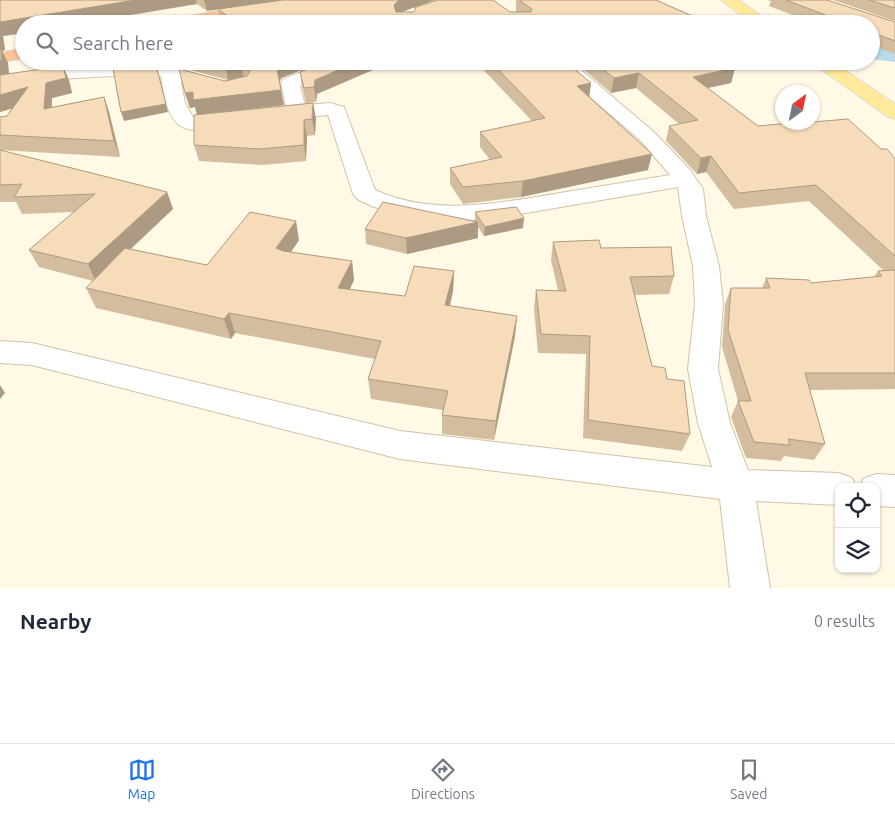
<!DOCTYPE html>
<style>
body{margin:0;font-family:Ubuntu,sans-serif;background:#f6f6f7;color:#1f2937}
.controls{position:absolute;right:15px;bottom:15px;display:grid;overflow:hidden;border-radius:10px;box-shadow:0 1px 4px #0004}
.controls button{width:45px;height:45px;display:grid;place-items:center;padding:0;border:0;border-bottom:1px solid #e0e1e3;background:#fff;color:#1f2937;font:25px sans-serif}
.compass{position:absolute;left:775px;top:85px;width:45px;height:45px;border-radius:50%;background:#fff;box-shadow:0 1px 4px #0004;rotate:33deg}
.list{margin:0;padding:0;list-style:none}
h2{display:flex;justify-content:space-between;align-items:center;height:65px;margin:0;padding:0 20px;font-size:21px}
h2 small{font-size:16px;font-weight:400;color:#747a83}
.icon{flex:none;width:28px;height:28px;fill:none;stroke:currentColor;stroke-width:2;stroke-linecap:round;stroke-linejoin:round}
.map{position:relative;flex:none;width:895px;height:588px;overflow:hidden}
.search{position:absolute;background:#fff;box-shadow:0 1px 4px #0004;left:15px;right:15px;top:15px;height:55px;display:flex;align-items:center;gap:12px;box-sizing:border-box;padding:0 18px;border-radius:28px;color:#747a83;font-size:19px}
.sheet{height:155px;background:#fff}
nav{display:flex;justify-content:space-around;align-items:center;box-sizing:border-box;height:70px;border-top:1px solid #e0e1e3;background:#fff;font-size:14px;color:#747a83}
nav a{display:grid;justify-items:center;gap:2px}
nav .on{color:#1a73e8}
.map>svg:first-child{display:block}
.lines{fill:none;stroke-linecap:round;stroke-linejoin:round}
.river{fill:#b7dbeb;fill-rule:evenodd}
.minor-casing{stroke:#d2c2a9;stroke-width:2}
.major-casing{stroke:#e2dcd7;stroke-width:2}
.highway-casing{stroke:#e2dcd7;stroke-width:2}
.minor{fill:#fff;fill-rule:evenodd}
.major{fill:#ffea9c;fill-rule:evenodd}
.highway{fill:#ffc396;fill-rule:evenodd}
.wall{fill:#d4bd9f}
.shaded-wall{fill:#ad9a82}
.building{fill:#f7dcb9;stroke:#ad9a82}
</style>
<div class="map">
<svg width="895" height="588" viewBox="0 0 895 588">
<rect width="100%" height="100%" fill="#fff9e5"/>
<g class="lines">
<polygon class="river" points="871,35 895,38 895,62 871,59"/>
<defs>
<g id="minor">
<path d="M330,61h26l-3,4 -53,21 5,19 25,-2 14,4 31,83c59,27 124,13 185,3 36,-6 73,-12 110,-18l-29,-34 -82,-71 -3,-9h18v3l81,69 35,37 13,19 3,27 13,50 4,38 -5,65 12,54 18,47 91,3 13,5 4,9h-17v18l-83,-4 14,87h-40l-10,-89 -320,-40 -368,-94 -32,-2v-22l32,2 368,88 312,36 -14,-44 -10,-54 7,-65 -2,-38 -11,-50 -4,-29 -194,33h-47l-63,-13 -17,-8 -4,-5 -25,-79 -52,5 -7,-2 -3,-4 3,-4 17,-3 -5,-24 2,-4z"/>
<path d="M152,62l43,12 2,4 -2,4 -7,2 -7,-2 4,21 8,14c15,5 30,-6 45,-2l3,4 -3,4c-54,14 -69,12 -77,-47l-10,-2 -92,5 -59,11v-12l59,-11z"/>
<polygon points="876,474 895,475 895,507 876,506 876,487 860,487 863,479"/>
</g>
<g id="major">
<polygon points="721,0 739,0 772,24 753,24"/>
<polygon points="810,61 831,61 895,104 895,119 888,117"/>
</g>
<g id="highway">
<path d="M294,0h45l-2,3 -6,2c-55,7 -110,19 -165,19l2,-4 6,-1 64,-12z"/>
<polygon points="24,48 24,58 0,63 0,53"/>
</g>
</defs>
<use href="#minor" class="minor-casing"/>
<use href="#major" class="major-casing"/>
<use href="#highway" class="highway-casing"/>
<use href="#minor" class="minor"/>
<use href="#major" class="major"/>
<use href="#highway" class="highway"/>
</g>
<g class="wall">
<polygon points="0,0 281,0 402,12 401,12 516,12 516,0 656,0 690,15 714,24 223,24 221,22 218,9 207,11 197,4 24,24 24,33 3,36 5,50 2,51 8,63 9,74 69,80 72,93 52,98 52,107 104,97 109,112 120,157 0,150 0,117 7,116 12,108 0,112"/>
<polygon points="767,0 827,0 895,22 895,54 871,45 871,24 816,24 769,6 771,1"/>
<polygon points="833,0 895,0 895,21"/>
<polygon points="159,61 324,61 281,78 279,83 284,105 197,115 195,107 190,108 185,93 228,80 160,62"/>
<polygon points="329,61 317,94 316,102 306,103 302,87 300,72"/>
<polygon points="428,61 468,61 435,68"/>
<polygon points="475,61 565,61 591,83 589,96 648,170 521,197 463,204 450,184 450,168 490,160 480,147 480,132 532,121"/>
<polygon points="576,61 725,61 735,68 731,83 707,88 758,126 881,149 895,158 895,389 810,390 825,444 814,460 784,456 781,461 746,458 731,417 738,401 722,347 725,304 731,288 762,288 766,278 811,283 874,277 878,271 883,270 809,201 734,209 706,172 697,174 666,141 669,126 679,124 636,88 611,93 576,63"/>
<polygon points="194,115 316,118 315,135 307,136 306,161 262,165 199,161 194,145"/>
<polygon points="0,150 167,192 173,209 130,249 207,265 299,240 291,252 352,261 354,280 350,289 405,296 454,271 453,291 450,306 517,316 515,336 494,440 442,434 442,415 443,410 371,399 368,379 375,359 235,333 231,339 96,308 86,288 93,281 39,267 29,250 74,212 22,214 16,202 0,202"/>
<polygon points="475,212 523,228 484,236 478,227 478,238 407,254 366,244 365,229 475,222"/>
<polygon points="553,242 601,248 674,276 669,294 635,295 652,366 667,379 690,434 682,451 583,438 586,354 538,353 534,308 536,290 558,290 551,260"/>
</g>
<g class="shaded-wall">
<polygon points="136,0 196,0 197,4 77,24 24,24 24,33 3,36 5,50 2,51 8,63 9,74 0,76 0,22"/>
<polygon points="204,0 281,0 207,11"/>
<polygon points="399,0 435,0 402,12 395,19 394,5"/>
<polygon points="285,61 324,61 281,78 279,83 277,69 279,64"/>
<polygon points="359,61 394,61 317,94 316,102 314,87 315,80"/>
<polygon points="435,61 468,61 435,68"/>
<polygon points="240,63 244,77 228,80 225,65"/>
<polygon points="63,66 69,80 72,93 52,98 51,124 44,109 46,83"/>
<polygon points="735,68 731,83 689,92 693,77"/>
<polygon points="157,69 168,112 124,121 121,112"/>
<polygon points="639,73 636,88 611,93 614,78"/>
<polygon points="591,83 589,98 577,86"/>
<polygon points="28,87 35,102 0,112 0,95"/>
<polygon points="281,90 284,105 197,115 195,107 190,108 185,93 193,92"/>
<polygon points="104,97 109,112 120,157 114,141"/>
<polygon points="313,103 316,118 315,135 312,119"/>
<polygon points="304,120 307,136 306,161 304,145"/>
<polygon points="652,154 648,170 521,197 523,181"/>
<polygon points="711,156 706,172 697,174 701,158"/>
<polygon points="167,192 173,209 96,282 88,264"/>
<polygon points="524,218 523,228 484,236 485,227"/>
<polygon points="296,221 299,240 280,268 276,248"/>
<polygon points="478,222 478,238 407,254 406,238"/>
<polygon points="352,261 354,280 341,308 338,288"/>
<polygon points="454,271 453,291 445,325 445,305"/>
<polygon points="229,313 235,333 231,339 224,319"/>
<polygon points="517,316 515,336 494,440 496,421"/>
<polygon points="0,385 5,393 0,399"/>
</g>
<g class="building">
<polygon points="0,0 136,0 0,22"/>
<polygon points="283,0 399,0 394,5 396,12 414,12 416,7 438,0 493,0 510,12 531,12 532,9 519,0 656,0 690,15 714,24 238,24 218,9"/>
<polygon points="786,0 827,0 895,22 895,41 871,32 871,24 849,24"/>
<polygon points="869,0 895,0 895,8"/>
<polygon points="0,49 1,49 2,60 0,60"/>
<polygon points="208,61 285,61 279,64 277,69 281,90 193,100 193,92 185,93 179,69 225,81 247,76 251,69 247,65 240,63 225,65"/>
<polygon points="329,61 359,61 315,80 314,87 304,88 300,72"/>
<polygon points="490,61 565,61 591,83 577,86 652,154 523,181 463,187 450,168 502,157 480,132 545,118"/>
<polygon points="593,61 725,61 735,68 693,77 758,126 801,122 812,122 848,119 881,149 887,149 895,158 895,256 816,185 739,193 711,156 701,158 669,126 698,120 639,73 614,78"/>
<polygon points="63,66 66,78 46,83 44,109 104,97 114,141 0,135 0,117 7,116 28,87 0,95 0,75"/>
<polygon points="149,67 157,69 166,104 121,112 113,69"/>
<polygon points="313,103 312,119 304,120 304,145 259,149 194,145 194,115"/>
<polygon points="0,150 167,192 88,264 29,250 95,194 14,197 22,184 0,185"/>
<polygon points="383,202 478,222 406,238 365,229"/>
<polygon points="516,207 524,218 485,227 475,212"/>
<polygon points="250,212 296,221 276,248 283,251 352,261 338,288 405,296 414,266 454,271 445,305 517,316 496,421 442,415 448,391 368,379 381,341 229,313 224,319 86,288 125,248 207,265"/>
<polygon points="599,240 601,248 671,247 674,276 630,277 652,366 665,368 667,379 684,381 690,434 588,420 590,336 541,334 536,290 566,291 553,242"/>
<polygon points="895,270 895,373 805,373 825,444 788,439 790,445 754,442 738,401 751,401 728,330 731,288 770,288 766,278 809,280 811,283 882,276 878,271"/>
</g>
</svg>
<div class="controls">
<button><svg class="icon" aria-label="locate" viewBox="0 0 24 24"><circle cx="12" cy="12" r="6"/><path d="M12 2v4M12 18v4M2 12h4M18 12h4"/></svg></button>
<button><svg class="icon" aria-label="layers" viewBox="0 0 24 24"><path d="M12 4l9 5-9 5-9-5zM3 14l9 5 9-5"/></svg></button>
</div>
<svg class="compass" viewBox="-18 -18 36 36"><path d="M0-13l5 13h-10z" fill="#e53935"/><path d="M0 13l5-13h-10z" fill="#747a83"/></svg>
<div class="search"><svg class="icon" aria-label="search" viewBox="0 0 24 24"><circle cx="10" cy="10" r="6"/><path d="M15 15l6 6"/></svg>Search here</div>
</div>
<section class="sheet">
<h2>Nearby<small>0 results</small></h2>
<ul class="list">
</ul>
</section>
<nav>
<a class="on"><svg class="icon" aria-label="map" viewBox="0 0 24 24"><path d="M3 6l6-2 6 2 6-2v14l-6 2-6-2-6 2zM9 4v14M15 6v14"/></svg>Map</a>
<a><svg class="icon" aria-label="directions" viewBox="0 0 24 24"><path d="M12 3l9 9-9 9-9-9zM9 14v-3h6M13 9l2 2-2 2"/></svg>Directions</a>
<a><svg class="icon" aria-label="saved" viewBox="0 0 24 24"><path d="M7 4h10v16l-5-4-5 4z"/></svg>Saved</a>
</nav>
